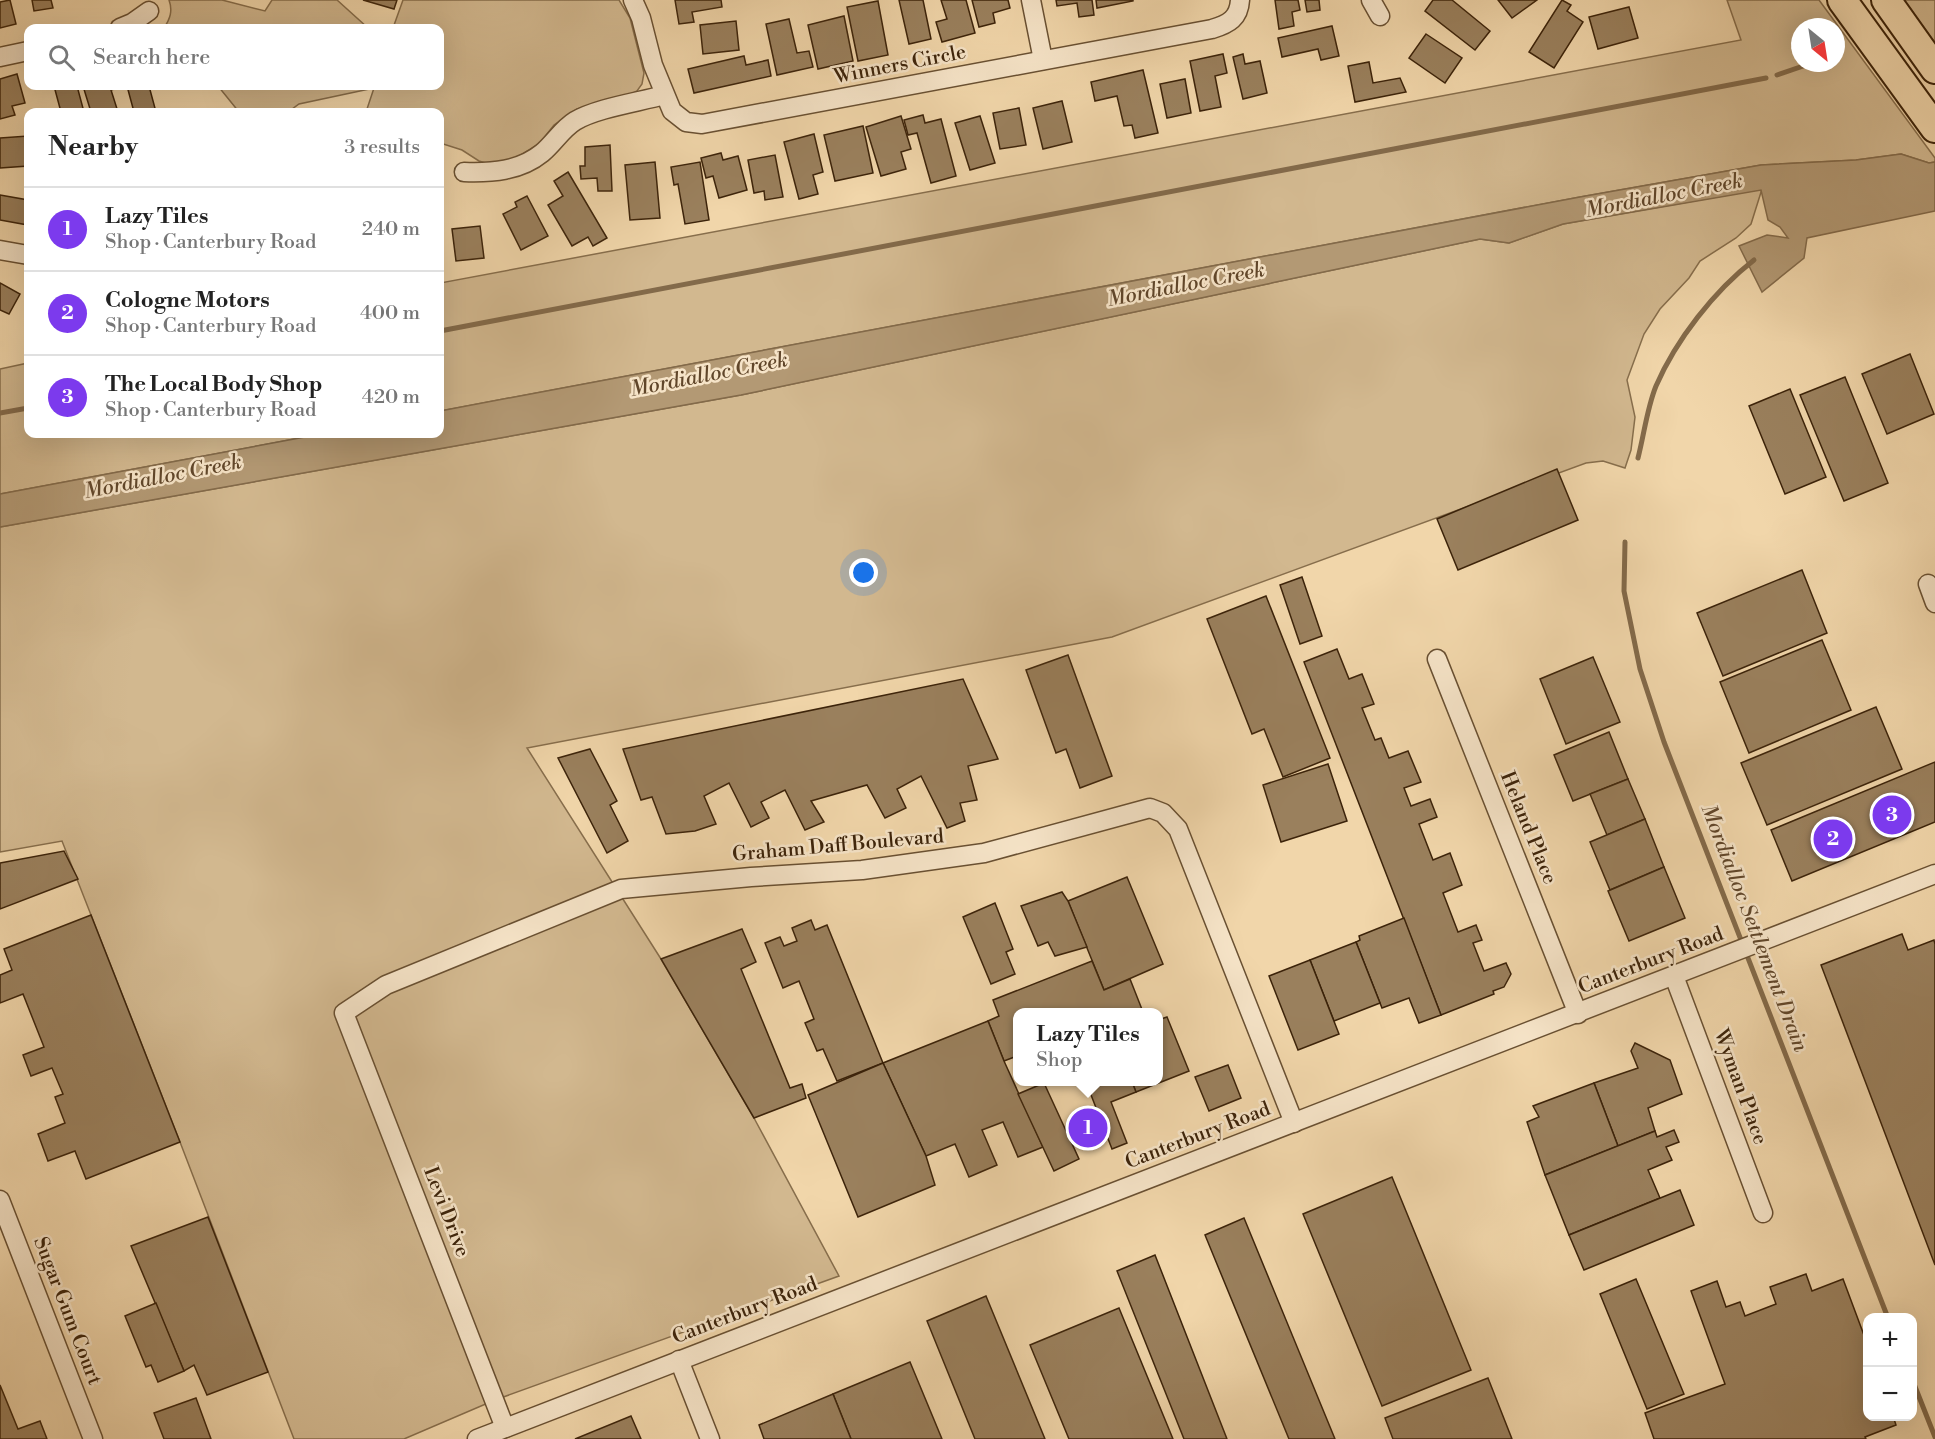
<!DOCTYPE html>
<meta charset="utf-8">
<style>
body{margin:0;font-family:"Libre Bodoni",serif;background:#f2f2f2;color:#222}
.controls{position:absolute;right:18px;bottom:18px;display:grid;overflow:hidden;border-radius:12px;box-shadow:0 6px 24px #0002}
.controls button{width:54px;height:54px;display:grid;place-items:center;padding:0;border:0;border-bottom:2px solid #e0e0e0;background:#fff;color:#222;font:30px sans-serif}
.compass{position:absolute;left:1791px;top:18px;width:54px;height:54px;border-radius:50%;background:#fff;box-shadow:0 6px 24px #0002;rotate:150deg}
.you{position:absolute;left:864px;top:573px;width:21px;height:21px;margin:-15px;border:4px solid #fff;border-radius:50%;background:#1a73e8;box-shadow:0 0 0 9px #1a73e833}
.badge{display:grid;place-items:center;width:39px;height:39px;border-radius:50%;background:#7c3aed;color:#fff;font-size:20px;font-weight:700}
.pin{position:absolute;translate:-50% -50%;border:3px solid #fff;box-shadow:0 2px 6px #0006}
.popup{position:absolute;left:1013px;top:1008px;width:150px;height:78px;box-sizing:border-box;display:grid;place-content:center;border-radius:12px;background:#fff;filter:drop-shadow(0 2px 4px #0005);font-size:20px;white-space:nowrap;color:#767676}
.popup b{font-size:22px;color:#222}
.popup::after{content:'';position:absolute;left:50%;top:100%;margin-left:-12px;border:12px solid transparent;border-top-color:#fff}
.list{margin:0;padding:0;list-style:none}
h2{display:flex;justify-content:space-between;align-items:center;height:78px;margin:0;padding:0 24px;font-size:26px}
h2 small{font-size:20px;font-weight:400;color:#767676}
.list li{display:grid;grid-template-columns:39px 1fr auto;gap:18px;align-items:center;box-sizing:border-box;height:84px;padding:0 24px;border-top:2px solid #e0e0e0}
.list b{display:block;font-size:22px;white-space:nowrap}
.list p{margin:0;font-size:20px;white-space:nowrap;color:#767676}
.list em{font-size:20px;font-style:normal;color:#767676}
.icon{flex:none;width:33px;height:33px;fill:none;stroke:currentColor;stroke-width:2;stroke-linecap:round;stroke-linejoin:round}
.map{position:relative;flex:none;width:1935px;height:1439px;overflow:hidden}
.search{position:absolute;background:#fff;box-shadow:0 6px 24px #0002;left:24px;top:24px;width:420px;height:66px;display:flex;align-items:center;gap:15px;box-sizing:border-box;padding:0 21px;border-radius:12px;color:#767676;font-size:22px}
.panel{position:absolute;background:#fff;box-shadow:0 6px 24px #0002;left:24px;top:108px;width:420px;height:330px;border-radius:12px}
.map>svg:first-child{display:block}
.green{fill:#d2b88f;stroke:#876e4c;stroke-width:1.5;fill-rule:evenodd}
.water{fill:#b39974;stroke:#836a4a;stroke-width:1.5}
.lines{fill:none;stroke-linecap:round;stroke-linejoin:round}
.stream{stroke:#836a4a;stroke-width:5}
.building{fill:#9a805d;stroke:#3c230a;stroke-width:1.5}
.street-casing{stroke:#695032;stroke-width:21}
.primary-casing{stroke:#3c230a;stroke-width:32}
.street{stroke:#f6e4c8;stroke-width:18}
.primary{stroke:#f1d6aa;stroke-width:28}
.labels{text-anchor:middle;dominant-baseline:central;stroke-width:5;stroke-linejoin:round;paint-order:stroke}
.street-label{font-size:20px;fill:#3c230a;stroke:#f6e4c8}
.water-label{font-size:21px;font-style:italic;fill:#60462a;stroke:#f6e4c8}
</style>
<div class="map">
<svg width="1935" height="1439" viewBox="0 0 1935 1439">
<rect width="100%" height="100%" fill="#f1d6aa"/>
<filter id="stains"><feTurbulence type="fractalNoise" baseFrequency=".00333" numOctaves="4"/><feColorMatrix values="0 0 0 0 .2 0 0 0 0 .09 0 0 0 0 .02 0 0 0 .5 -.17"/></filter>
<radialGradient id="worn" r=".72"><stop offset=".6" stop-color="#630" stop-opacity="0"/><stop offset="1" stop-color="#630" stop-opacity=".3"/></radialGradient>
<g class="green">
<path d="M169,0h53l43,11 7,-11h65l31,28h-204c6,-9 9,-17 5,-28z"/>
<polygon points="403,0 619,0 630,18 644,73 642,84 637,91 629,95 577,109 554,125 539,144 514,159 489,164 479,161 462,150 440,143 440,112 366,112 374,88 299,104 288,112 239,112 218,86 440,86 440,28 393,28"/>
<path d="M1727,0h92l116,158v4l-6,1 -28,-9 -45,6 -95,5 -181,32 -1140,214v-128l1301,-243zM1800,27h36v36h-36z"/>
<polygon points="1904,0 1935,0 1935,43"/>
<polygon points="1762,189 1751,224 1736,238 1700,261 1689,278 1660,309 1644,334 1627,380 1635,417 1631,450 1625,468 1603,461 1586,463 1112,637 527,748 661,959 754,1118 839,1276 495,1400 404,1439 294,1439 180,1142 62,841 0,852 0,527 741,395 1480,239 1509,243 1563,224"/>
<polygon points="28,363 28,434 321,434 0,494 0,369"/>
</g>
<polygon class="water" points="1901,154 1929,163 1935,162 1935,211 1807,238 1804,258 1762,292 1739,246 1767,235 1788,238 1780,227 1768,220 1761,190 1563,224 1509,243 1480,239 741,395 0,527 0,494 321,434 440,434 440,411 1580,197 1761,165 1856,160"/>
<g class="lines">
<g class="stream">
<polyline points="1836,55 1840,54"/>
<polyline points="1777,75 1812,63"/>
<polyline points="440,331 1766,78"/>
<polyline points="0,413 28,408"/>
<path d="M1638,458c6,-23 9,-50 18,-72 20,-46 58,-95 98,-126"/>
<polyline points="1625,542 1624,591 1640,669 1664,742 1888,1318"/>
<polyline points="1912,1379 1935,1437"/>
</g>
</g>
<g class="building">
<polygon points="10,0 16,24 0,28 0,2"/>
<polygon points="32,0 51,0 53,8 34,11"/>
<polygon points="363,0 397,0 394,9"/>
<polygon points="675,0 721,0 722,7 692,12 694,22 679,24"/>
<polygon points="899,0 923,0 931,39 909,44"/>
<polygon points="941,0 966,0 975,33 942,42 936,22 947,19"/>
<polygon points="972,0 1008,0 1010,8 993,13 995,23 979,27"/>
<polygon points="1056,0 1092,0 1094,15 1079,17 1077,3 1057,6"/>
<polygon points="1096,0 1133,0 1133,1 1097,8"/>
<polygon points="1275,0 1298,0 1300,10 1292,12 1294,26 1279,29"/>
<polygon points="1305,0 1319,0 1320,10 1307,12"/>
<polygon points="1433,0 1452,0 1490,31 1475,50 1425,11"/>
<polygon points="1498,0 1537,0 1512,18"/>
<polygon points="1562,0 1571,5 1567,11 1583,22 1554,68 1529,52"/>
<polygon points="878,1 888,55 858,61 847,7"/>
<polygon points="1629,7 1638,38 1598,49 1589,17"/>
<polygon points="844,16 853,61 818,69 808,25"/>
<polygon points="789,19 797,53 809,51 813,67 777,75 766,24"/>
<polygon points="736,21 739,50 703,54 700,25"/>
<polygon points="1332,26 1339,56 1321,60 1318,49 1282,57 1278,38"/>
<polygon points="1426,34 1462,58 1445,83 1409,58"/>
<polygon points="1223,54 1227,73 1215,76 1221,107 1200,111 1190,61"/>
<polygon points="1243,54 1245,64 1260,61 1267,93 1243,99 1233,57"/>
<polygon points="744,56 746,65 768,60 771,76 694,93 688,69"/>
<polygon points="1369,62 1373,83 1400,78 1406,92 1355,102 1348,66"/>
<polygon points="1143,70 1158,133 1135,138 1132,125 1124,126 1117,96 1095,101 1091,82"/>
<polygon points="17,74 25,103 12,106 15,115 0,119 0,79"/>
<polygon points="1185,79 1191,113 1167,118 1160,84"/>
<polygon points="54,86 77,86 84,112 61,112"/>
<polygon points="83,86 124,86 111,90 118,112 91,112"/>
<polygon points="127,86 149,86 156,112 134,112"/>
<polygon points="1062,101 1072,142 1043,149 1033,108"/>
<polygon points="1019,108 1026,145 1000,149 993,113"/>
<polygon points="923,115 925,123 941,119 956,176 931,183 917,133 908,135 904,120"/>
<polygon points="901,116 911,149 901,152 906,169 881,176 866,127"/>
<polygon points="980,116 995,163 970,170 955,123"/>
<polygon points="863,126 873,173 835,181 824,135"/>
<polygon points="814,134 823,172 813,175 818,194 799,199 784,142"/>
<polygon points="28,136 28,166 0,168 0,138"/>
<polygon points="610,145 612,191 598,191 597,178 581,179 580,166 585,166 585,147"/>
<polygon points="721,153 723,160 738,156 747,190 719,198 713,176 706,178 701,158"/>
<polygon points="775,155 783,197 765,200 764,191 754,193 748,160"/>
<polygon points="655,162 660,218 630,220 625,165"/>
<polygon points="700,162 709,220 685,224 678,184 674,185 671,167"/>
<polygon points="568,172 607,238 593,246 588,237 572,246 548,205 563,196 554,181"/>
<polygon points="0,195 28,200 28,225 0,220"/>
<polygon points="527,196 548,236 521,250 503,214 517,207 515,202"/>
<polygon points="480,226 484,258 456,261 452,229"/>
<polygon points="0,283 20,294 9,314 0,310"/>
<polygon points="1910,354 1934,414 1887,434 1862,374"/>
<polygon points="1845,377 1888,483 1844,501 1800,395"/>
<polygon points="1790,389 1826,477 1785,494 1749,406"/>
<polygon points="1557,469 1578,520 1458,570 1437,519"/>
<polygon points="1802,570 1827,633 1723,676 1697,613"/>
<polygon points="1302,577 1322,636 1300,644 1280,585"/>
<polygon points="1266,596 1330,758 1283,777 1264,729 1252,734 1207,619"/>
<polygon points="1822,640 1851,710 1749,753 1720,682"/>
<polygon points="1337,649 1349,679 1362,674 1374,704 1362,708 1375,740 1381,738 1389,758 1408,751 1421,782 1404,788 1411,806 1430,799 1437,817 1419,824 1433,860 1450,853 1462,885 1443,893 1458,932 1476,925 1482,940 1473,943 1484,971 1506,963 1511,974 1504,987 1493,991 1494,994 1441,1015 1304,662"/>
<polygon points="1068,655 1112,776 1080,788 1066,749 1056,753 1026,670"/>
<polygon points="1593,657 1620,722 1566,744 1540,679"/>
<polygon points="963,679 998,759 968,766 977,800 960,803 965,821 947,828 921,776 897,789 906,808 885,818 867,785 811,801 824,822 805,830 785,790 761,802 769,818 751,827 729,783 704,796 716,824 695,831 666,834 652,797 641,800 623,749"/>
<polygon points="1876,707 1902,769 1767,825 1741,763"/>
<polygon points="1609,732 1628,779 1573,801 1554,755"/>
<polygon points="590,749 617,801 610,805 628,841 607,853 558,758"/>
<polygon points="1935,762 1935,822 1792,881 1771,830"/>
<polygon points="1328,764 1347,821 1281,842 1263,785"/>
<polygon points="1628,779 1645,819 1607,835 1590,794"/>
<polygon points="1645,819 1664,867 1610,890 1590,842"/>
<polygon points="64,851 78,879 0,909 0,863"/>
<polygon points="1664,867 1685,918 1629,941 1608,891"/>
<polygon points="1127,877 1163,964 1104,990 1068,901"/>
<polygon points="1062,892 1068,901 1087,947 1055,956 1048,942 1038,946 1021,906"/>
<polygon points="995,903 1013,949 1006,952 1015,974 991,984 963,917"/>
<polygon points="91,915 180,1142 86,1179 75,1151 48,1161 38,1134 65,1123 55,1097 63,1094 52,1068 31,1076 23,1055 44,1047 23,994 0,1003 0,975 12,970 4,949"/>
<polygon points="1404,918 1441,1015 1419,1023 1409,998 1382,1008 1356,942 1360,940 1359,936"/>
<polygon points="811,920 815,930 827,925 883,1063 837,1081 823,1049 817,1051 805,1023 814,1019 799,981 783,988 765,943 780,937 784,946 797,941 792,928"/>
<polygon points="742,929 756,962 741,969 790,1088 802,1084 806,1098 754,1118 661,959"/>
<polygon points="1902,934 1908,950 1934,940 1935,944 1935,1265 1821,965"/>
<polygon points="1356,942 1380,1003 1334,1021 1310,960"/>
<polygon points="1310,960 1339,1034 1298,1050 1269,976"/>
<polygon points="1092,961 1104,990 1130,979 1143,1012 1018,1012 1018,1058 1017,1056 1004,1061 988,1021 999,1016 993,1000"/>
<polygon points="1167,1017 1189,1071 1136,1092 1132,1082 1158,1082 1158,1020"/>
<polygon points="988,1021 1004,1061 1043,1147 1018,1157 1003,1122 982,1130 997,1165 969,1177 955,1144 926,1156 883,1063"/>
<polygon points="1635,1043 1670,1060 1682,1094 1648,1108 1655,1131 1618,1146 1594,1083 1638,1068 1631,1051"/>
<polygon points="883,1063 926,1156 935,1185 858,1217 808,1095"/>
<polygon points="1228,1065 1241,1098 1209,1111 1195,1077"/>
<polygon points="1086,1082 1132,1082 1136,1092 1111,1102 1127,1143 1112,1149"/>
<polygon points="1044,1083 1079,1159 1054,1171 1018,1094"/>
<polygon points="1594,1083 1618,1146 1545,1175 1527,1122 1539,1117 1533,1106"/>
<polygon points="1674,1130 1679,1142 1666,1147 1672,1160 1648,1170 1660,1198 1569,1235 1545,1175 1655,1131 1657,1137"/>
<polygon points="1392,1177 1471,1370 1382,1406 1303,1214"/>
<polygon points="1680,1190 1694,1225 1584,1270 1569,1235"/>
<polygon points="208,1217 268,1372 207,1395 194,1365 184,1371 131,1246"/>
<polygon points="1244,1218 1335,1439 1289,1439 1205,1235"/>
<polygon points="1155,1255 1227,1439 1184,1439 1117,1271"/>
<polygon points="1806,1274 1812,1291 1843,1279 1868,1346 1868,1416 1893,1416 1896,1425 1865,1437 1866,1439 1654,1439 1645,1413 1725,1384 1691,1291 1717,1281 1726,1307 1740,1302 1745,1316 1776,1304 1770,1287"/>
<polygon points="1636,1279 1684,1394 1647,1409 1600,1294"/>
<polygon points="986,1296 1045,1439 975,1439 927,1321"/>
<polygon points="156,1303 184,1371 158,1382 151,1365 146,1367 125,1316"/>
<polygon points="1119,1308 1173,1439 1069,1439 1030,1345"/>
<polygon points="910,1362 942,1439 851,1439 833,1394"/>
<polygon points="1488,1378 1512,1439 1393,1439 1385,1418"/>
<polygon points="0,1385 18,1429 40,1421 47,1439 0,1439"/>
<polygon points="833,1394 851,1439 764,1439 759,1425"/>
<polygon points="196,1398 211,1439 164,1439 154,1413"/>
<polygon points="631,1416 641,1439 575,1439"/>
</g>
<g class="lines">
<defs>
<g id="street">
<path d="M633,0l8,18 12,47 19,46 14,11 16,2 510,-95c17,-5 27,-11 28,-29"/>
<polyline points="1031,0 1043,60"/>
<polyline points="1371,0 1380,16"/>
<polyline points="120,28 132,23 149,11"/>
<polyline points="0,57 28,51"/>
<path d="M464,172c28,1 56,-1 78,-19 12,-10 20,-24 33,-32 22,-13 64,-19 89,-26"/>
<polyline points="0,250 28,255"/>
<polyline points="1928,584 1935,603"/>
<polyline points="1437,659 1578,1014"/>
<polyline points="1674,976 1763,1213"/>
<polyline points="0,1200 93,1439"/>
<polyline points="679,1360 710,1439"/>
<polyline points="505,1428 344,1013 386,985 621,889 751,877 862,870 984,853 1150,808 1163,813 1178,829 1294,1123"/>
<polyline points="477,1439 1935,874"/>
</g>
<g id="primary">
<polyline points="1842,0 1935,128"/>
<polyline points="1886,0 1935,69"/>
</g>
</defs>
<use href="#street" class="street-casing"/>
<use href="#primary" class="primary-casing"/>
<use href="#street" class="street"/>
<use href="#primary" class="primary"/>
</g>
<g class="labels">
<g class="street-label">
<text transform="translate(900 65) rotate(-11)">Winners Circle</text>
<text transform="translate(1528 828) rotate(68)">Heland Place</text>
<text transform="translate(838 846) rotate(-5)">Graham Daff Boulevard</text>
<text transform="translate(1651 961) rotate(-21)">Canterbury Road</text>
<text transform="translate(1740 1087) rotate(70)">Wyman Place</text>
<text transform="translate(1198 1136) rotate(-21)">Canterbury Road</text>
<text transform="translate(446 1212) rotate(69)">Levi Drive</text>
<text transform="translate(67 1311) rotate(69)">Sugar Gum Court</text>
<text transform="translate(745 1311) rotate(-21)">Canterbury Road</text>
</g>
<g class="water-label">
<text transform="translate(1664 196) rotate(-11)">Mordialloc Creek</text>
<text transform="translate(1186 285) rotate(-11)">Mordialloc Creek</text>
<text transform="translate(709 375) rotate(-11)">Mordialloc Creek</text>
<text transform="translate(163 477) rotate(-11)">Mordialloc Creek</text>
<text transform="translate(1754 928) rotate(69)">Mordialloc Settlement Drain</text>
</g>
</g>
<rect width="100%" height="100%" filter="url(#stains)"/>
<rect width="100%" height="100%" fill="url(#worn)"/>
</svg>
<div class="controls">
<button>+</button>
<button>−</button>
</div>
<svg class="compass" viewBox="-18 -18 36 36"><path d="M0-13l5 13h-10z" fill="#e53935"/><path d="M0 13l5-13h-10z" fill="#767676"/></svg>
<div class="you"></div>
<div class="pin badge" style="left:1088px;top:1128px">1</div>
<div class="popup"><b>Lazy Tiles</b>Shop</div>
<div class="pin badge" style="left:1833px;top:839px">2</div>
<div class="pin badge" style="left:1892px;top:815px">3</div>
<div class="search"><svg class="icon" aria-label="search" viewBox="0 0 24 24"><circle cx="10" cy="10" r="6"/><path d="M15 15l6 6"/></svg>Search here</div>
<section class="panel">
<h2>Nearby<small>3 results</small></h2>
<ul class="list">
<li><span class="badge">1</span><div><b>Lazy Tiles</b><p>Shop · Canterbury Road</p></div><em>240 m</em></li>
<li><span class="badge">2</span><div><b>Cologne Motors</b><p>Shop · Canterbury Road</p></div><em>400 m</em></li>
<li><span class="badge">3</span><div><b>The Local Body Shop</b><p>Shop · Canterbury Road</p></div><em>420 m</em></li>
</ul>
</section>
</div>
